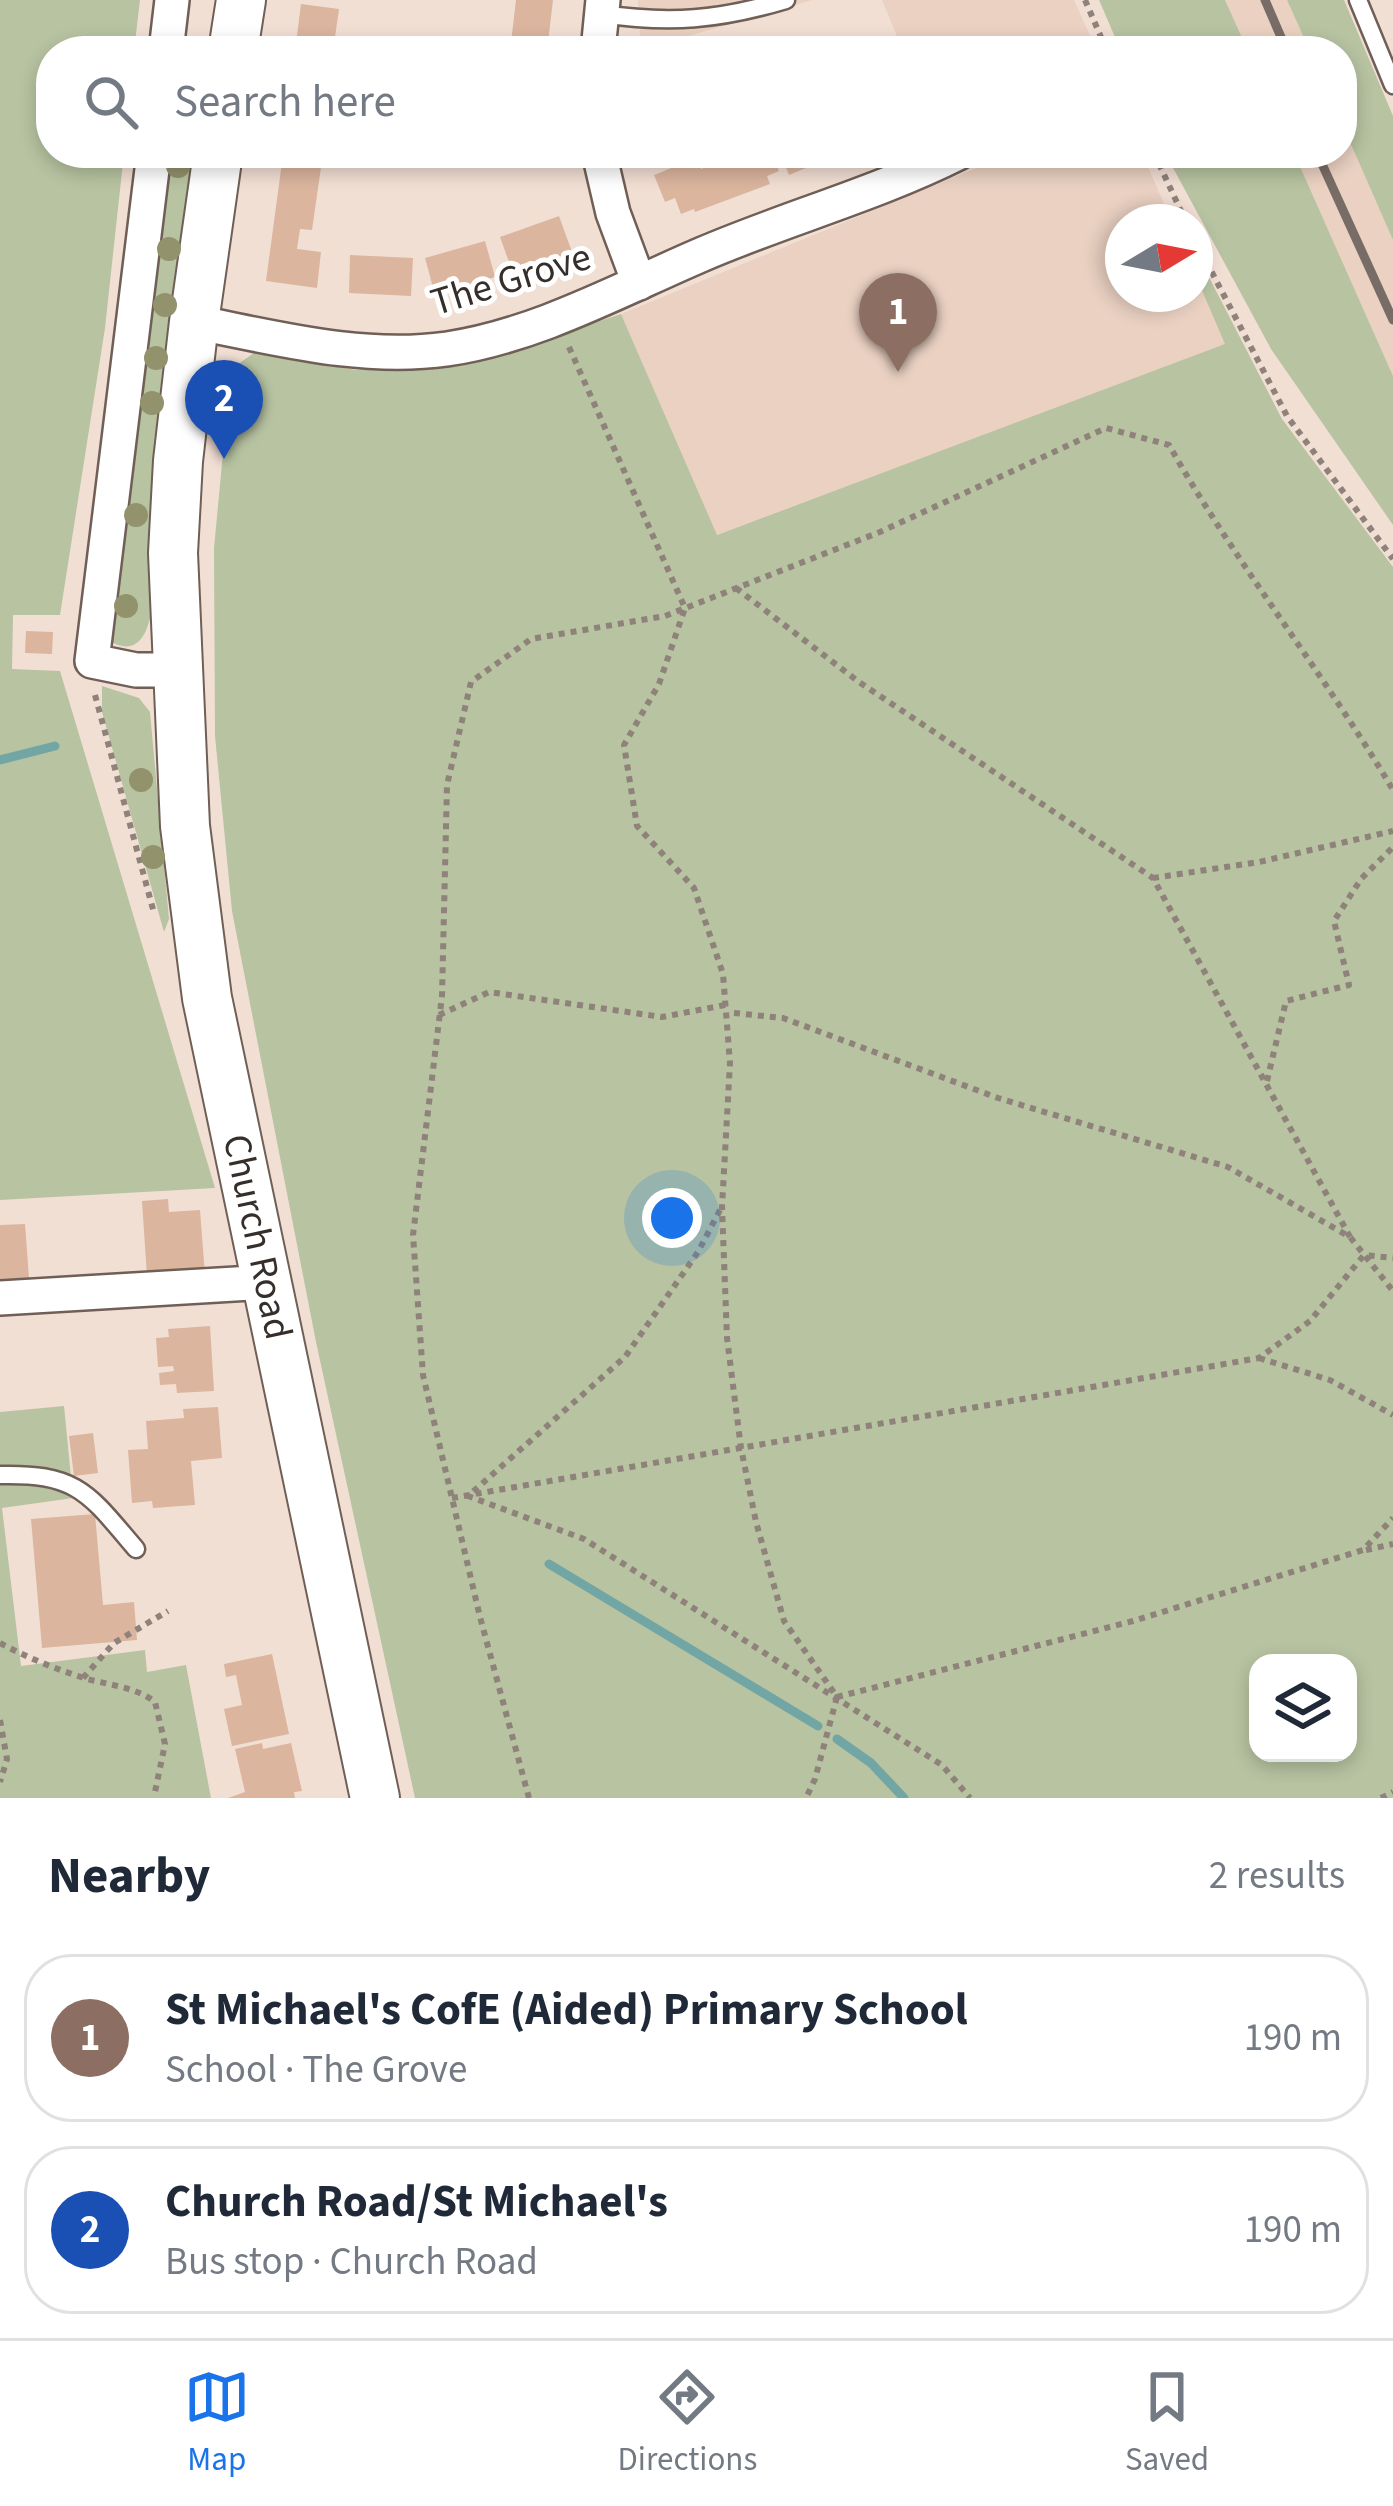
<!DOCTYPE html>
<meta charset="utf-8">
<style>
body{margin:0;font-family:"Source Sans 3",sans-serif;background:#f2f2f3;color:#1f2937}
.controls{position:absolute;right:36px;bottom:36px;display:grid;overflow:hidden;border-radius:24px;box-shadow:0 6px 18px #0003}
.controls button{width:108px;height:108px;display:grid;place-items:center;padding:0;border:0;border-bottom:3px solid #e0e1e3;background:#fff;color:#1f2937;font:60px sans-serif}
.compass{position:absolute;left:1105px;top:204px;width:108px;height:108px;border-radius:50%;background:#fff;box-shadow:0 6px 18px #0003;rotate:80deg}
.you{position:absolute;left:672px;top:1218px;width:42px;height:42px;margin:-30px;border:9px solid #fff;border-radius:50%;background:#1a73e8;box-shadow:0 0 0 18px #1a73e833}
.badge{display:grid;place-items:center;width:78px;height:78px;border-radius:50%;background:#1a73e8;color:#fff;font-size:39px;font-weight:700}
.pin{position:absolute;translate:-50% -99px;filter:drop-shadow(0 3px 6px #0008)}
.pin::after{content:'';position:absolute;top:63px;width:42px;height:36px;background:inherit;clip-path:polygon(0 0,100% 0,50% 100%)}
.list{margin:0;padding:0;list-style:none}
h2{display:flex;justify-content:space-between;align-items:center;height:156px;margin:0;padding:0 48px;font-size:51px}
h2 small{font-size:39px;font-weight:400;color:#747a83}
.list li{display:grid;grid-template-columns:78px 1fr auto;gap:36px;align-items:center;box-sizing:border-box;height:168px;margin:0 24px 24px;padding:0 24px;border:3px solid #e0e1e3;border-radius:48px}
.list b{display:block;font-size:45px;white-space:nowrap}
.list p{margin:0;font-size:39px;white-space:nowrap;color:#747a83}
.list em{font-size:39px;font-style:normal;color:#747a83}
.icon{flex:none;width:66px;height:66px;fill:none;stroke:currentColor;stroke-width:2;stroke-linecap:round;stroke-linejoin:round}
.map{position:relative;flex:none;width:1393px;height:1798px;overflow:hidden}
.search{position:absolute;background:#fff;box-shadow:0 6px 18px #0003;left:36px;right:36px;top:36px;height:132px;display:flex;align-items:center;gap:30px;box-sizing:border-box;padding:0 42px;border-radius:48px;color:#747a83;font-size:45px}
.sheet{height:540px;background:#fff}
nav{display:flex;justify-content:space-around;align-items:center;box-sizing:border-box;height:168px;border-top:3px solid #e0e1e3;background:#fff;font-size:33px;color:#747a83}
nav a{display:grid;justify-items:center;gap:6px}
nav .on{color:#1a73e8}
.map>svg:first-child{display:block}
.built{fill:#ead1c2}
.green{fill:#b7c3a1;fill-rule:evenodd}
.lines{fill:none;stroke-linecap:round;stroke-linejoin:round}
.stream{stroke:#72a6a5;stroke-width:9}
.building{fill:#dbb59e}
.service-casing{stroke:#705f56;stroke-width:21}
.minor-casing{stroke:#705f56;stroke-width:38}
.secondary-casing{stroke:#705f56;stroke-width:52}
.path{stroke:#8e827a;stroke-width:6;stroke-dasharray:6 6;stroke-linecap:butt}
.service{stroke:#fff;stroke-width:16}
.minor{stroke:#fff;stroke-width:33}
.secondary{stroke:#fff;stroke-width:48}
.rail{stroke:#786d66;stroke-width:9}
.tree{fill:#92926c}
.labels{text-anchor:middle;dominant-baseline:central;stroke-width:10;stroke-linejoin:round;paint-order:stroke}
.street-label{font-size:39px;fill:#352e2a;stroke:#fff}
</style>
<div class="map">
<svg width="1393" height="1798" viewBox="0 0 1393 1798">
<rect width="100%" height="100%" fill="#f2dfd4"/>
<g class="built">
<polygon points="638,0 812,0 641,50"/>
<polygon points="882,0 1074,0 1097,51 903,51"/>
<polygon points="1225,0 1287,0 1310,51 1248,51"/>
<polygon points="1342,124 1393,240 1393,376 1294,153 1342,153"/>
<polygon points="1013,153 1142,153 1172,222 1123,222 1123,294 1195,294 1195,274 1226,344 716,535 621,314"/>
</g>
<g class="green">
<polygon points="0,0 140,0 134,51 51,51 51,153 124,153 105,328 60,615 13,615 12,669 60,671 215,1188 0,1200"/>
<polygon points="1099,0 1225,0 1248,51 1121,51"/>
<polygon points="1287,0 1344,0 1393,116 1393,240 1342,124 1342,51 1310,51"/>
<path d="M169,153h28l-43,356 -4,109c-5,22 -17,37 -40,23z"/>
<polygon points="1165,153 1294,153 1393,376 1393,525 1271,349"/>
<path d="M1195,250l87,169 111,148v1231h-978l-99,-456 -84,-431 -17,-175 -1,-188 17,-179 23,-16 102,17 142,-16 123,-40 96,221 508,-191 -30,-70zM1258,1663h90v90h-90z"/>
<polygon points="102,686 139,698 150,712 169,919 164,932 102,712"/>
<polygon points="64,1406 73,1498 2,1508 21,1666 145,1650 147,1672 186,1665 211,1798 0,1798 0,1412"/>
</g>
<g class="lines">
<g class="stream">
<polyline points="0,760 55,746"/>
<polyline points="549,1564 818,1726"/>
<polyline points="837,1739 871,1763 904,1798"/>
</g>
</g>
<g class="building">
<polygon points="516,0 553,0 547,51 510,51"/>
<polygon points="301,4 339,9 333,51 295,51"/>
<polygon points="679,153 685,162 697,158 701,169 727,159 725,153 772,153 779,171 767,176 770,184 695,212 694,209 681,214 675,198 665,202 654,175 674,167 670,157"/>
<polygon points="780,153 842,153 789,175"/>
<polygon points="282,162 321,167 312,230 300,229 297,249 321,252 317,288 266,281"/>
<polygon points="559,216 572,252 513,273 500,237"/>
<polygon points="485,241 495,277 435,295 425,258"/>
<polygon points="350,255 413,258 411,296 349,293"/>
<polygon points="26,631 53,632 52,654 25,653"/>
<polygon points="168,1199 169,1212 200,1210 205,1275 147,1276 142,1201"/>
<polygon points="25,1224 29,1278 0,1281 0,1225"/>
<polygon points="210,1326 214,1391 177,1393 176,1384 160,1385 159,1373 174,1371 173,1366 158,1367 156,1338 169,1337 168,1329"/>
<polygon points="218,1407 222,1458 191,1461 195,1505 153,1508 152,1501 132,1503 128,1450 148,1449 146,1421 184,1418 183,1409"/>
<polygon points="93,1433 98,1473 74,1476 69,1436"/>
<polygon points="95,1514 103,1605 134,1602 137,1640 42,1648 31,1519"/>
<polygon points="272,1654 289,1734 232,1746 224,1709 242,1705 236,1675 226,1677 224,1664"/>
<polygon points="262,1743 263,1749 291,1743 302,1791 294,1792 295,1798 228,1798 245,1792 235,1749"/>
</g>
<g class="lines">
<defs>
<g id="service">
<polyline points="1358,0 1393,85"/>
<path d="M602,14c68,10 117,6 184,-14"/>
<path d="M0,1475c78,-2 89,19 136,74"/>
</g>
<g id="minor">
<polyline points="166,51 172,0"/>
<polyline points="598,51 603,0"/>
<polyline points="154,153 92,661 136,670 177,670"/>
<polyline points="599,153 613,213 639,283"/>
<path d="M194,322c83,16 167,39 253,27 89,-13 174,-60 256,-95 84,-36 173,-60 255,-101"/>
<polyline points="0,1298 267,1282"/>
</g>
<g id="secondary">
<polyline points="233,51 241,0"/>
<polyline points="218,153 194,322 178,461 173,553 185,826 207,998 375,1798"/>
</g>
</defs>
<use href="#service" class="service-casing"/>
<use href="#minor" class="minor-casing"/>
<use href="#secondary" class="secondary-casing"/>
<g class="path">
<polyline points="1085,0 1107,51"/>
<polyline points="1154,153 1186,222"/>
<polyline points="1195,240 1287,416 1393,559"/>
<polyline points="569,347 685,608 659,684 624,745 637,826 694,888 723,974 730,1063 722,1207 727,1338 741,1448 756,1522 784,1621 837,1697 815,1779 806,1798"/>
<polyline points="736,588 859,682 1153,878 1350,1237"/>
<polyline points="95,695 154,913"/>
<polyline points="1153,878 1259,862 1393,831"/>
<polyline points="734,1013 783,1018 998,1098 1228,1167 1350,1237 1393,1291"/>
<polyline points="439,1015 489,992 662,1017 725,1005"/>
<polyline points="1267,1081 1286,1001 1349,985 1334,921 1361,879 1393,847"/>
<polyline points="720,1210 698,1252 625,1357 468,1496 584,1539 942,1765 970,1798"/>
<polyline points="1259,1358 1330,1380 1393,1415"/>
<polyline points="452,1498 1259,1358 1310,1321 1364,1255 1393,1258"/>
<polyline points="1366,1550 1393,1544"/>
<path d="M0,1643c26,14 53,25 81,34 24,8 54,9 74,25l10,42 -10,48"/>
<polyline points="83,1678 114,1643 168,1611"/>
<polyline points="837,1697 1133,1621 1363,1550 1393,1518"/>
<polyline points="0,1720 7,1759 0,1782"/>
<path d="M529,1798l-49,-181 -57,-242 -10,-140 29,-239 5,-211 24,-103 60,-43 134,-23 215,-84 226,-104 63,17c68,120 154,227 224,345"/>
<polyline points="1381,1798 1393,1792"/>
</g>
<use href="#service" class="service"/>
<use href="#minor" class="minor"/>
<use href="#secondary" class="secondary"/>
<g class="rail">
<polyline points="1265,0 1287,51"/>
<polyline points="1317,153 1393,320"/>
</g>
</g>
<g class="tree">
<circle cx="178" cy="166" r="12"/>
<circle cx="169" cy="249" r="12"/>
<circle cx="165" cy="305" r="12"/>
<circle cx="156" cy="358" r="12"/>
<circle cx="152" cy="403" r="12"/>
<circle cx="136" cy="515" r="12"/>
<circle cx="126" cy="606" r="12"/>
<circle cx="141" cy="780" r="12"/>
<circle cx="153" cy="857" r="12"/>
</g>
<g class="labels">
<g class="street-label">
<text transform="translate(511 280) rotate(-17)">The Grove</text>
<text transform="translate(257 1237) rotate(78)">Church Road</text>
</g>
</g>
</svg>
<div class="controls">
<button><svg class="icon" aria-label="layers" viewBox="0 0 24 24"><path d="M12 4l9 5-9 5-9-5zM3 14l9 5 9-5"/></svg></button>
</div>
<svg class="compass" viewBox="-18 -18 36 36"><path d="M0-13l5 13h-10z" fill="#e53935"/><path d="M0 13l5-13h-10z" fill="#747a83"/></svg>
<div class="you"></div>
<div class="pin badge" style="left:898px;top:372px;background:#8d6e63">1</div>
<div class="pin badge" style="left:224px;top:459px;background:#1a4fb4">2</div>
<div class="search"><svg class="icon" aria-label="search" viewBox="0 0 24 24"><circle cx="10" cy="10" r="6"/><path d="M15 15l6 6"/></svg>Search here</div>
</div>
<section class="sheet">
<h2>Nearby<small>2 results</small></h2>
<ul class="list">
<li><span class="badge" style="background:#8d6e63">1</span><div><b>St Michael's CofE (Aided) Primary School</b><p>School · The Grove</p></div><em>190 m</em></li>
<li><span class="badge" style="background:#1a4fb4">2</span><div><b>Church Road/St Michael's</b><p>Bus stop · Church Road</p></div><em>190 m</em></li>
</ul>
</section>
<nav>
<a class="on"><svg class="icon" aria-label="map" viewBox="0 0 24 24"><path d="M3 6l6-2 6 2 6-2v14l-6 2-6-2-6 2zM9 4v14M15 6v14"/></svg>Map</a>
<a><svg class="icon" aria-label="directions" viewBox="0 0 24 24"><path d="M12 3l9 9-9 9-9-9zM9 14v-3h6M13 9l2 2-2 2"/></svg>Directions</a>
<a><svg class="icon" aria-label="saved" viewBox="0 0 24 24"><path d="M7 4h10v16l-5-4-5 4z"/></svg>Saved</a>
</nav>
